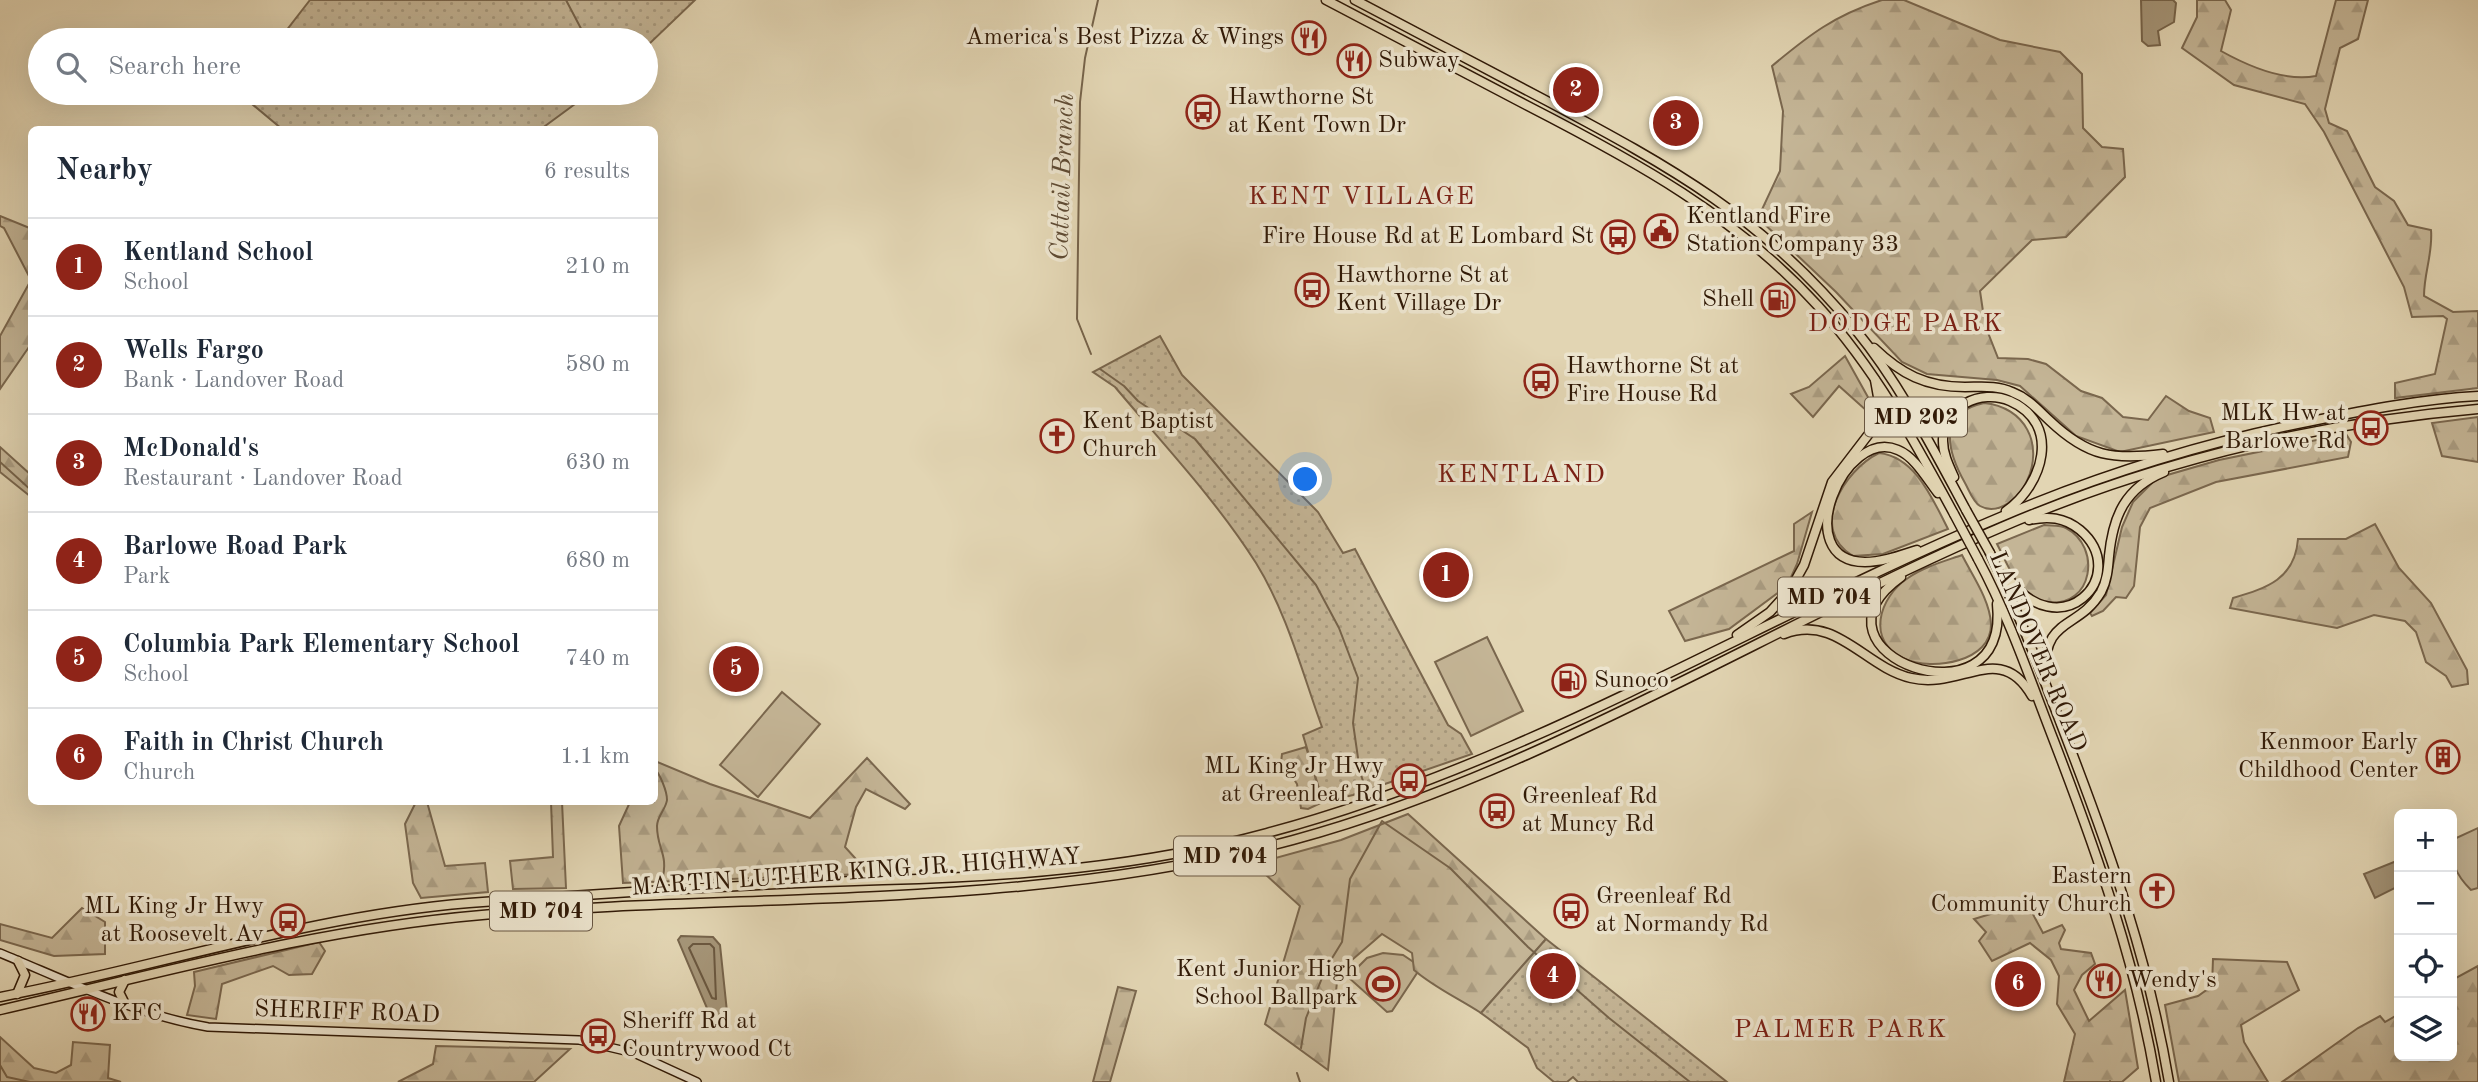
<!DOCTYPE html>
<meta charset="utf-8">
<style>
body{margin:0;font-family:"Old Standard TT",serif;background:#f6f6f7;color:#1f2937}
.controls{position:absolute;right:21px;bottom:21px;display:grid;overflow:hidden;border-radius:10px;box-shadow:0 7px 28px #0002}
.controls button{width:63px;height:63px;display:grid;place-items:center;padding:0;border:0;border-bottom:2px solid #e0e1e3;background:#fff;color:#1f2937;font:35px sans-serif}
.you{position:absolute;left:1306px;top:480px;width:24px;height:24px;margin:-18px;border:5px solid #fff;border-radius:50%;background:#1a73e8;box-shadow:0 0 0 10px #1a73e833}
.badge{display:grid;place-items:center;width:46px;height:46px;border-radius:50%;background:#8f2418;color:#fff;font-size:23px;font-weight:700}
.pin{position:absolute;translate:-50% -50%;border:4px solid #fff;box-shadow:0 2px 7px #0006}
.list{margin:0;padding:0;list-style:none}
h2{display:flex;justify-content:space-between;align-items:center;height:91px;margin:0;padding:0 28px;font-size:30px}
h2 small{font-size:23px;font-weight:400;color:#747a83}
.list li{display:grid;grid-template-columns:46px 1fr auto;gap:21px;align-items:center;box-sizing:border-box;height:98px;padding:0 28px;border-top:2px solid #e0e1e3}
.list b{display:block;font-size:26px;white-space:nowrap}
.list p{margin:0;font-size:23px;white-space:nowrap;color:#747a83}
.list em{font-size:23px;font-style:normal;color:#747a83}
.icon{flex:none;width:38px;height:38px;fill:none;stroke:currentColor;stroke-width:2;stroke-linecap:round;stroke-linejoin:round}
.map{position:relative;flex:none;width:2478px;height:1082px;overflow:hidden}
.search{position:absolute;background:#fff;box-shadow:0 7px 28px #0002;left:28px;top:28px;width:630px;height:77px;display:flex;align-items:center;gap:18px;box-sizing:border-box;padding:0 24px;border-radius:38px;color:#747a83;font-size:26px}
.panel{position:absolute;background:#fff;box-shadow:0 7px 28px #0002;left:28px;top:126px;width:630px;height:679px;border-radius:10px}
.map>svg:first-child{display:block}
.grass{fill:#c4b596;stroke:#7a674e;stroke-width:2}
.forest{fill:url(#forest-firs);stroke:#7a674e;stroke-width:2}
.park{fill:url(#park-dots);stroke:#7a674e;stroke-width:2}
.water{fill:#a59578;stroke:#76634a;stroke-width:2}
.lines{fill:none;stroke-linecap:round;stroke-linejoin:round}
.shore{stroke:#6a573f;stroke-width:2}
.stream{stroke:#76634a;stroke-width:2}
.secondary-casing{stroke:#301906;stroke-width:10}
.primary-casing{stroke:#301906;stroke-width:11}
.secondary{stroke:#ece4ce;stroke-width:7}
.primary{stroke:#e2d5b3;stroke-width:8}
.primary-bridge-casing{stroke:#301906;stroke-width:11;stroke-linecap:butt}
.primary-bridge{stroke:#e2d5b3;stroke-width:8}
.labels{text-anchor:middle;dominant-baseline:central;stroke-width:7;stroke-linejoin:round;paint-order:stroke}
.shield{fill:#ece4ce;stroke:#685642;stroke-width:2}
.shield-label{font-size:23px;font-weight:bold;fill:#301906}
.poi-label{font-size:24px;fill:#301906;stroke:#ece4ce;text-anchor:start}
.street-label{font-size:24px;fill:#301906;stroke:#ece4ce}
.water-label{font-size:26px;font-style:italic;fill:#5f4b34;stroke:#ece4ce}
.neighbourhood-label{font-size:26px;letter-spacing:2px;fill:#7a1f14;stroke:#ece4ce}
</style>
<div class="map">
<svg width="2478" height="1082" viewBox="0 0 2478 1082">
<defs>
<pattern id="forest-firs" width="22" height="20" patternUnits="userSpaceOnUse" patternTransform="scale(1.75)"><rect width="22" height="20" fill="#c4b596"/><path d="M5 1l3.5 6h-7zM16 11l3.5 6h-7z" fill="#a99b80"/></pattern>
<pattern id="park-dots" width="8" height="8" patternUnits="userSpaceOnUse" patternTransform="scale(1.75)"><rect width="8" height="8" fill="#c4b596"/><path d="M2 2h.1M6 6h.1" fill="none" stroke="#a99b80" stroke-width="1.8" stroke-linecap="round"/></pattern>
</defs>
<rect width="100%" height="100%" fill="#e2d5b3"/>
<filter id="stains"><feTurbulence type="fractalNoise" baseFrequency=".00286" numOctaves="4"/><feColorMatrix values="0 0 0 0 .2 0 0 0 0 .09 0 0 0 0 .02 0 0 0 .5 -.17"/></filter>
<radialGradient id="worn" r=".72"><stop offset=".6" stop-color="#630" stop-opacity="0"/><stop offset="1" stop-color="#630" stop-opacity=".3"/></radialGradient>
<g class="grass">
<polygon points="1487,637 1523,711 1471,736 1435,662"/>
<polygon points="782,692 820,724 758,797 720,765"/>
<path d="M2478,828v60l-7,2c-17,-17 -19,-27 -19,-50z"/>
<polygon points="1383,953 1403,955 1421,967 1392,1011 1387,1012 1348,977 1367,958"/>
</g>
<g class="forest">
<path d="M1882,0h22l96,40 60,12 22,22 1,54 19,19 21,2 2,28 -59,60 -34,3 -52,51 5,34 13,33 30,1 18,5 35,27 21,7 21,19 25,3 18,-24 23,15 21,7 4,14 -94,20 -44,-16 -56,-50 -23,-6 -70,-6 -25,-12 -66,-70 -78,-74 22,-47 3,-60 -11,-45c37,-31 63,-51 110,-66z"/>
<path d="M2197,0h28l6,10 -10,41c27,15 64,31 95,25l20,-76h32l-10,39 -18,9 -15,61 4,14 18,8 28,56 19,14 14,24 23,5c2,23 -7,43 -7,66l29,16 25,-1v77l-83,10v-15l40,-9 12,-55 -4,-3 -31,1 -8,-30 -80,-155 -19,-28 -71,-19 -52,-37 15,-31z"/>
<polygon points="0,216 32,229 31,344 0,389 0,336 31,280 4,228 0,226"/>
<polygon points="1845,356 1869,399 1868,412 1839,386 1813,417 1791,394 1809,387"/>
<path d="M1984,403c41,4 60,41 43,78 -7,17 -29,35 -47,25 -7,-4 -11,-16 -15,-23 -18,-32 -28,-70 19,-80z"/>
<polygon points="2478,417 2478,462 2442,456 2432,423"/>
<polygon points="2346,434 2351,442 2348,457 2216,482 2150,508 2140,527 2134,586 2126,598 2116,597 2103,611 2092,616 2090,613 2106,595 2122,527 2133,502 2157,478 2219,460"/>
<polygon points="0,447 31,475 31,497 0,472"/>
<path d="M1879,453c37,4 54,47 69,76l-65,25 -30,2c-45,-27 -9,-86 26,-103z"/>
<polygon points="1812,512 1797,564 1787,586 1729,629 1685,641 1669,611 1794,551 1794,524"/>
<path d="M2375,524l24,44 32,35 36,67 1,14 -16,3 -6,-11 -20,-14 -10,-30 -11,-11 -31,-6 -37,13 -107,-20 3,-10c34,-10 62,-19 65,-59h48z"/>
<path d="M2044,525c6,1 16,0 22,3 36,19 27,80 -18,74 -9,-1 -18,-4 -24,-11 -12,-13 -19,-32 -27,-47z"/>
<path d="M1962,555c10,20 28,45 29,69 1,38 -59,47 -86,35 -40,-17 -26,-62 3,-81 15,-11 37,-17 54,-23z"/>
<polygon points="1306,747 1323,802 1308,809 1301,808 1297,784 1290,773 1280,771 1282,754"/>
<polygon points="867,758 910,804 905,809 866,789 856,807 845,847 864,868 864,874 623,883 619,826 630,802 654,802 655,761 710,784 810,818"/>
<polygon points="416,802 427,802 445,866 485,863 488,892 421,898 413,883 405,824"/>
<polygon points="551,802 562,802 566,888 513,889 510,861 553,857"/>
<path d="M1408,814l138,125 -65,74c-23,-15 -46,-25 -67,-43l-2,-17 -30,-19 -44,38 -10,98 -63,-46 35,-118 -46,-42 87,-24z"/>
<polygon points="2027,903 2043,933 2062,925 2065,930 2059,943 2061,949 2091,953 2095,964 2082,975 2074,990 2089,1021 2125,990 2138,1068 2122,1082 2064,1082 2075,1034 2057,1004 2059,976 2051,960 2030,943 1992,961 1979,941 1986,932 1974,919"/>
<polygon points="82,908 105,922 105,954 54,956 0,940 0,924 52,938"/>
<polygon points="319,942 325,951 312,974 289,975 273,966 222,984 216,1019 187,1015 195,986 194,972"/>
<polygon points="2213,959 2287,962 2299,990 2241,1025 2244,1042 2268,1082 2179,1082 2165,1005 2198,996 2212,986"/>
<polygon points="2478,966 2478,1082 2282,1082 2358,1028 2380,1016 2385,1022 2399,1014 2399,1056 2452,1056 2452,980"/>
<polygon points="1118,987 1136,991 1110,1082 1093,1082"/>
<polygon points="0,1037 34,1068 56,1073 71,1065 73,1042 110,1045 108,1078 121,1082 0,1082"/>
<polygon points="436,1046 570,1049 534,1082 398,1082 433,1064"/>
</g>
<g class="park">
<polygon points="310,0 695,0 646,47 646,40 279,40"/>
<polygon points="590,93 541,129 282,129 240,94"/>
<path d="M1160,336l22,39 136,137 25,41 12,-4 93,176 13,9 11,20 -119,41 -30,7 -20,-67 19,-8c-20,-55 -35,-114 -66,-164 -40,-63 -93,-119 -141,-176l-22,-15z"/>
<polygon points="1546,939 1727,1082 1578,1082 1573,1077 1567,1082 1554,1082 1537,1068 1528,1048 1481,1013"/>
</g>
<g class="water">
<polygon points="2141,0 2173,0 2176,3 2174,22 2158,31 2160,45 2148,46 2142,41"/>
<polygon points="2399,860 2399,886 2375,898 2364,874"/>
<polygon points="681,936 713,937 720,945 727,1012 725,1020 713,1017 709,1013 678,940"/>
</g>
<g class="lines">
<polygon class="shore" points="693,944 710,944 714,948 716,999 712,998 689,948"/>
<g class="stream">
<polyline points="566,0 587,40"/>
<polyline points="600,93 602,98"/>
<polyline points="1091,354 1077,319 1080,102 1085,58 1098,0"/>
<polyline points="1100,369 1124,386 1138,401 1195,439 1316,585 1339,628 1358,678 1353,723 1360,772 1368,796"/>
<polyline points="0,462 32,491"/>
<path d="M654,768c6,6 13,23 13,32 -1,9 -10,16 -10,26 0,24 12,27 5,55"/>
<polyline points="1301,1048 1306,1018 1326,968 1342,942 1350,879 1382,821 1450,868 1528,947 1609,1018 1690,1082"/>
<polyline points="0,1065 7,1077 30,1082"/>
<polyline points="1297,1073 1300,1082"/>
<polyline points="2110,1082 2110,1081"/>
</g>
<defs>
<path id="secondary" d="M0,953c68,28 136,62 208,74l371,13 55,13 63,29"/>
<g id="primary">
<path d="M1326,0c68,35 135,71 202,106 107,55 208,110 290,200 57,63 96,134 136,208"/>
<path d="M1355,0c64,34 128,67 192,101 124,66 217,117 308,228 45,55 77,118 111,181"/>
<path d="M1874,348c27,26 52,39 91,39 16,0 32,-2 47,5 16,6 26,18 38,29 38,36 63,39 113,33"/>
<path d="M1954,477c-5,-11 -11,-23 -11,-36 -1,-34 38,-53 67,-40 52,23 33,84 -4,110"/>
<path d="M1917,550c-16,5 -34,12 -52,12 -77,-1 -21,-136 33,-112 17,7 29,29 40,43"/>
<path d="M1990,553c30,62 54,127 79,192 43,112 80,218 100,337"/>
<path d="M1978,559c31,58 52,120 76,182 43,112 82,222 102,341"/>
<path d="M2006,575c53,76 127,0 74,-45 -16,-13 -32,-14 -51,-10"/>
<path d="M1901,577c-107,77 110,155 96,27"/>
<path d="M1784,634c53,-20 80,33 127,44 50,12 89,-38 121,18"/>
<polyline points="1737,635 1770,612 1790,590 1804,565 1832,482 1878,422 1880,408 1875,380"/>
<path d="M2045,676c-2,-61 33,-45 56,-84 6,-11 7,-23 8,-36 4,-40 16,-68 55,-84"/>
<polyline points="17,994 25,975 18,961"/>
<path d="M0,997c157,-30 309,-81 469,-94 137,-10 276,-19 414,-23 128,-3 259,-13 384,-47 260,-69 490,-214 736,-317 100,-42 203,-74 309,-95 54,-11 110,-22 166,-25"/>
<polyline points="125,1004 119,992 125,980"/>
<path d="M0,1010c161,-37 317,-81 482,-95 270,-23 547,-4 811,-75 247,-67 474,-212 709,-313 151,-65 313,-104 476,-118"/>
</g>
</defs>
<use href="#secondary" class="secondary-casing"/>
<use href="#primary" class="primary-casing"/>
<use href="#secondary" class="secondary"/>
<use href="#primary" class="primary"/>
<defs>
<g id="primary-bridge">
<polyline points="1966,510 1990,553"/>
<polyline points="1954,514 1978,559"/>
</g>
</defs>
<use href="#primary-bridge" class="primary-bridge-casing"/>
<use href="#primary-bridge" class="primary-bridge"/>
</g>
<defs>
<symbol id="restaurant-ring" viewBox="-11 -11 22 22"><circle r="9.5" fill="#ece4ce" stroke="#8f2418" stroke-width="1.5"/><path d="M-5-6h1v4h1v-4h1v4h1v-4h1v5L-1.5 .5V6h-2V.5L-5-1ZM5-6V6H3V1.5H1.5Q1.5-4 5-6Z" fill="#8f2418"/></symbol>
<symbol id="bus-ring" viewBox="-11 -11 22 22"><circle r="9.5" fill="#ece4ce" stroke="#8f2418" stroke-width="1.5"/><path d="M-5-6H5V4H4V6H2V4H-2V6H-4V4H-5ZM-3.5-4V0h7V-4ZM-3.5 1.2v1.5H-2V1.2ZM2 1.2v1.5H3.5V1.2Z" fill="#8f2418"/></symbol>
<symbol id="civic-ring" viewBox="-11 -11 22 22"><circle r="9.5" fill="#ece4ce" stroke="#8f2418" stroke-width="1.5"/><path d="M-.6-6.5H3V-4.5H.6V-3L4-1V1h2V6H-6V1h2V-1L-.6-3ZM-1.2 2.5V6h2.4V2.5Z" fill="#8f2418"/></symbol>
<symbol id="fuel-ring" viewBox="-11 -11 22 22"><circle r="9.5" fill="#ece4ce" stroke="#8f2418" stroke-width="1.5"/><path d="M-5.5-6h7V0h2V4h1.3V-2.5L3-4.5l.8-.8L6-3V5H2.5V1h-1V6h-7ZM-4.2-4.7v3.2H.2V-4.7Z" fill="#8f2418"/></symbol>
<symbol id="church-ring" viewBox="-11 -11 22 22"><circle r="9.5" fill="#ece4ce" stroke="#8f2418" stroke-width="1.5"/><path d="M-1.2-6h2.4v3.5h3.3v2.4h-3.3V6h-2.4V-.1h-3.3v-2.4h3.3Z" fill="#8f2418"/></symbol>
<symbol id="building-ring" viewBox="-11 -11 22 22"><circle r="9.5" fill="#ece4ce" stroke="#8f2418" stroke-width="1.5"/><path d="M-4-6H4V6H1V3H-1V6H-4ZM-2.5-4.3h1.7v1.8h-1.7ZM.8-4.3h1.7v1.8H.8ZM-2.5-1h1.7V.8h-1.7ZM.8-1h1.7V.8H.8Z" fill="#8f2418"/></symbol>
<symbol id="stadium-ring" viewBox="-11 -11 22 22"><circle r="9.5" fill="#ece4ce" stroke="#8f2418" stroke-width="1.5"/><path d="M0-5a6.5 5 0 1 0 0 10a6.5 5 0 1 0 0-10ZM-3.5-1.8h7v3.6h-7Z" fill="#8f2418"/></symbol>
</defs>
<g fill-rule="evenodd">
<use href="#restaurant-ring" x="1290" y="19" width="38" height="38"/>
<use href="#restaurant-ring" x="1335" y="42" width="38" height="38"/>
<use href="#bus-ring" x="1184" y="93" width="38" height="38"/>
<use href="#civic-ring" x="1642" y="212" width="38" height="38"/>
<use href="#bus-ring" x="1599" y="218" width="38" height="38"/>
<use href="#bus-ring" x="1293" y="271" width="38" height="38"/>
<use href="#fuel-ring" x="1759" y="281" width="38" height="38"/>
<use href="#bus-ring" x="1522" y="362" width="38" height="38"/>
<use href="#bus-ring" x="2352" y="409" width="38" height="38"/>
<use href="#church-ring" x="1038" y="417" width="38" height="38"/>
<use href="#fuel-ring" x="1550" y="662" width="38" height="38"/>
<use href="#building-ring" x="2424" y="738" width="38" height="38"/>
<use href="#bus-ring" x="1390" y="762" width="38" height="38"/>
<use href="#bus-ring" x="1478" y="792" width="38" height="38"/>
<use href="#church-ring" x="2138" y="872" width="38" height="38"/>
<use href="#bus-ring" x="1552" y="892" width="38" height="38"/>
<use href="#bus-ring" x="269" y="902" width="38" height="38"/>
<use href="#restaurant-ring" x="2085" y="962" width="38" height="38"/>
<use href="#stadium-ring" x="1364" y="965" width="38" height="38"/>
<use href="#restaurant-ring" x="69" y="995" width="38" height="38"/>
<use href="#bus-ring" x="579" y="1017" width="38" height="38"/>
</g>
<g class="labels">
<g class="shield">
<rect x="1865" y="397.5" width="102" height="39" rx="5"/>
<rect x="1778" y="577.5" width="102" height="39" rx="5"/>
<rect x="1174" y="836.5" width="102" height="39" rx="5"/>
<rect x="490" y="891.5" width="102" height="39" rx="5"/>
</g>
<g class="shield-label">
<text x="1916" y="417">MD 202</text>
<text x="1829" y="597">MD 704</text>
<text x="1225" y="856">MD 704</text>
<text x="541" y="911">MD 704</text>
</g>
<g class="poi-label">
<text x="1284" y="38" text-anchor="end">America's Best Pizza &amp; Wings</text>
<text x="1378" y="61">Subway</text>
<text x="1228" y="98">Hawthorne St<tspan x="1228" dy="28">at Kent Town Dr</tspan></text>
<text x="1686" y="217">Kentland Fire<tspan x="1686" dy="28">Station Company 33</tspan></text>
<text x="1594" y="237" text-anchor="end">Fire House Rd at E Lombard St</text>
<text x="1336" y="276">Hawthorne St at<tspan x="1336" dy="28">Kent Village Dr</tspan></text>
<text x="1754" y="300" text-anchor="end">Shell</text>
<text x="1566" y="367">Hawthorne St at<tspan x="1566" dy="28">Fire House Rd</tspan></text>
<text x="2346" y="414" text-anchor="end">MLK Hw at<tspan x="2346" dy="28">Barlowe Rd</tspan></text>
<text x="1082" y="422">Kent Baptist<tspan x="1082" dy="28">Church</tspan></text>
<text x="1594" y="681">Sunoco</text>
<text x="2418" y="743" text-anchor="end">Kenmoor Early<tspan x="2418" dy="28">Childhood Center</tspan></text>
<text x="1384" y="767" text-anchor="end">ML King Jr Hwy<tspan x="1384" dy="28">at Greenleaf Rd</tspan></text>
<text x="1522" y="797">Greenleaf Rd<tspan x="1522" dy="28">at Muncy Rd</tspan></text>
<text x="2132" y="877" text-anchor="end">Eastern<tspan x="2132" dy="28">Community Church</tspan></text>
<text x="1596" y="897">Greenleaf Rd<tspan x="1596" dy="28">at Normandy Rd</tspan></text>
<text x="264" y="907" text-anchor="end">ML King Jr Hwy<tspan x="264" dy="28">at Roosevelt Av</tspan></text>
<text x="1358" y="970" text-anchor="end">Kent Junior High<tspan x="1358" dy="28">School Ballpark</tspan></text>
<text x="2128" y="981">Wendy's</text>
<text x="112" y="1014">KFC</text>
<text x="622" y="1022">Sheriff Rd at<tspan x="622" dy="28">Countrywood Ct</tspan></text>
</g>
<g class="street-label">
<text transform="translate(2037 652) rotate(67)">LANDOVER ROAD</text>
<text transform="translate(856 873) rotate(-4)">MARTIN LUTHER KING JR. HIGHWAY</text>
<text transform="translate(347 1013) rotate(2)">SHERIFF ROAD</text>
</g>
<g class="water-label">
<text transform="translate(1063 177) rotate(-88)">Cattail Branch</text>
</g>
<g class="neighbourhood-label">
<text x="1362" y="197">KENT VILLAGE</text>
<text x="1906" y="324">DODGE PARK</text>
<text x="1522" y="475">KENTLAND</text>
<text x="1841" y="1030">PALMER PARK</text>
</g>
</g>
<rect width="100%" height="100%" filter="url(#stains)"/>
<rect width="100%" height="100%" fill="url(#worn)"/>
</svg>
<div class="controls">
<button>+</button>
<button>−</button>
<button><svg class="icon" aria-label="locate" viewBox="0 0 24 24"><circle cx="12" cy="12" r="6"/><path d="M12 2v4M12 18v4M2 12h4M18 12h4"/></svg></button>
<button><svg class="icon" aria-label="layers" viewBox="0 0 24 24"><path d="M12 4l9 5-9 5-9-5zM3 14l9 5 9-5"/></svg></button>
</div>
<div class="you"></div>
<div class="pin badge" style="left:1446px;top:575px">1</div>
<div class="pin badge" style="left:1576px;top:90px">2</div>
<div class="pin badge" style="left:1676px;top:123px">3</div>
<div class="pin badge" style="left:1553px;top:976px">4</div>
<div class="pin badge" style="left:736px;top:669px">5</div>
<div class="pin badge" style="left:2018px;top:984px">6</div>
<div class="search"><svg class="icon" aria-label="search" viewBox="0 0 24 24"><circle cx="10" cy="10" r="6"/><path d="M15 15l6 6"/></svg>Search here</div>
<section class="panel">
<h2>Nearby<small>6 results</small></h2>
<ul class="list">
<li><span class="badge">1</span><div><b>Kentland School</b><p>School</p></div><em>210 m</em></li>
<li><span class="badge">2</span><div><b>Wells Fargo</b><p>Bank · Landover Road</p></div><em>580 m</em></li>
<li><span class="badge">3</span><div><b>McDonald's</b><p>Restaurant · Landover Road</p></div><em>630 m</em></li>
<li><span class="badge">4</span><div><b>Barlowe Road Park</b><p>Park</p></div><em>680 m</em></li>
<li><span class="badge">5</span><div><b>Columbia Park Elementary School</b><p>School</p></div><em>740 m</em></li>
<li><span class="badge">6</span><div><b>Faith in Christ Church</b><p>Church</p></div><em>1.1 km</em></li>
</ul>
</section>
</div>
